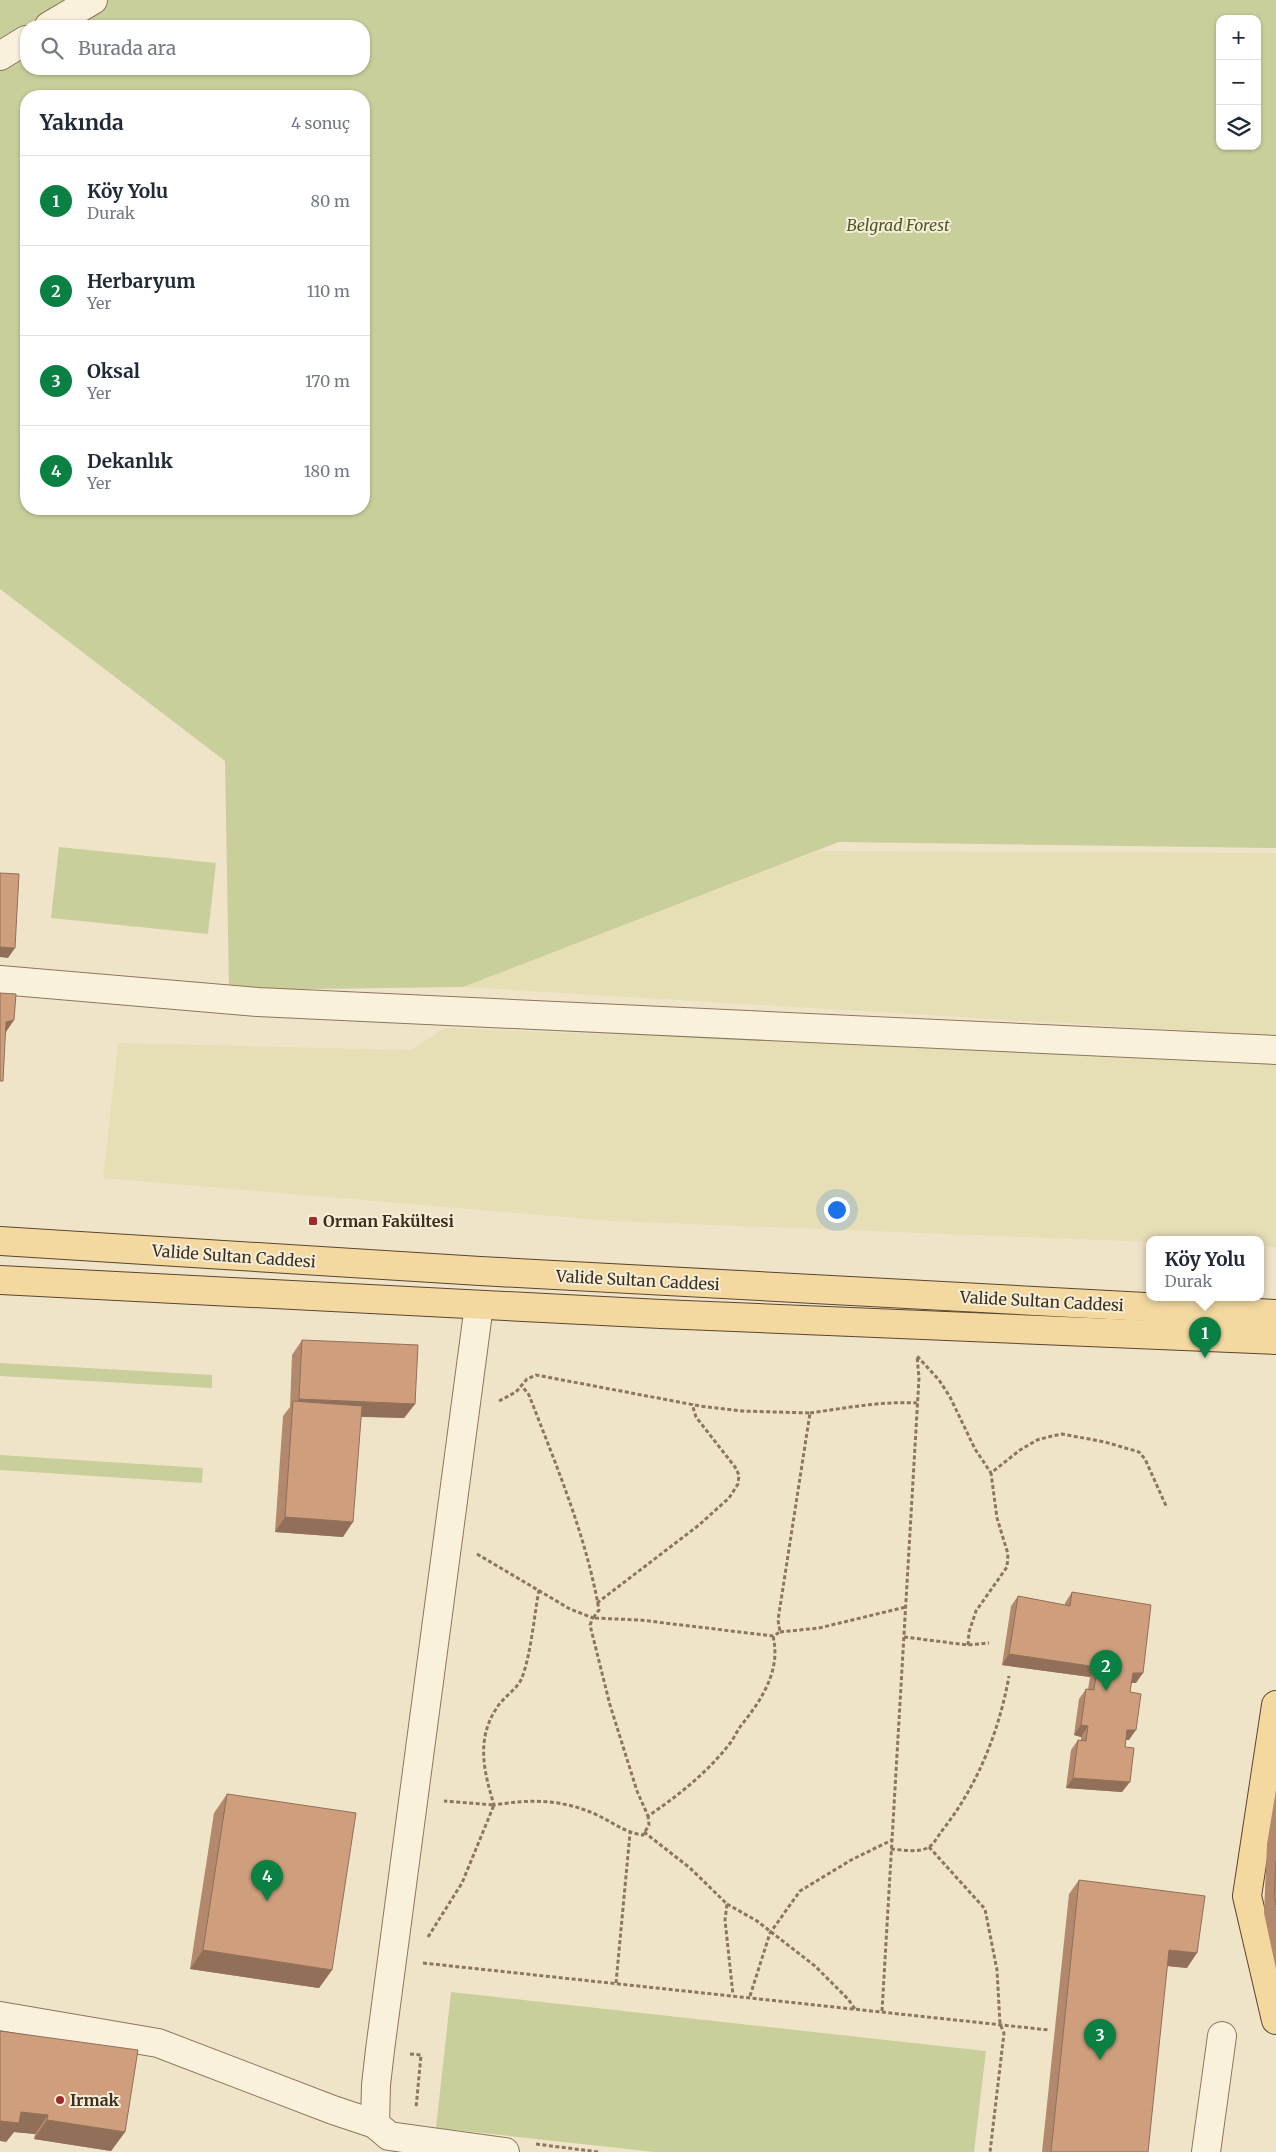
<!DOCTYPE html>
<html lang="tr">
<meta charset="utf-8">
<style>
body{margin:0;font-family:Merriweather,serif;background:#f6f6f7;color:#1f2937}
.controls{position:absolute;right:15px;top:15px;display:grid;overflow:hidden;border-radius:10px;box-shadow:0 1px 4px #0004}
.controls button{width:45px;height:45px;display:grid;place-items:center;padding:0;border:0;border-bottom:1px solid #e0e1e3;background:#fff;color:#1f2937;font:25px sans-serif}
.you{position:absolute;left:836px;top:1209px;width:18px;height:18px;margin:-12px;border:4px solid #fff;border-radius:50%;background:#1a73e8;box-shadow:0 0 0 8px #1a73e833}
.badge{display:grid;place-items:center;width:32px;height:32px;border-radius:50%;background:#0b8043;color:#fff;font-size:16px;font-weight:700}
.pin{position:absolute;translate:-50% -41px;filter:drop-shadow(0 1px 2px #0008)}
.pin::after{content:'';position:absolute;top:26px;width:18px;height:15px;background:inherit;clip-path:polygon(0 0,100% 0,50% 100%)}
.popup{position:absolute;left:1146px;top:1236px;width:118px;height:65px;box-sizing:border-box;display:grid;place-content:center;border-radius:10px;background:#fff;filter:drop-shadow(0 1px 4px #0005);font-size:16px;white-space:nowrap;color:#747a83}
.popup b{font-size:19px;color:#1f2937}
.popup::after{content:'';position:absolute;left:50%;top:100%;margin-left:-10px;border:10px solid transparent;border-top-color:#fff}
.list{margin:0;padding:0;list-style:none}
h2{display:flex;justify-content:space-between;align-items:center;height:65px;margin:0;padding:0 20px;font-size:21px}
h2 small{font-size:16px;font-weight:400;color:#747a83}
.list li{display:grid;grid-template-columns:32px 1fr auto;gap:15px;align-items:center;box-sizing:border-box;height:90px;padding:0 20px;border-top:1px solid #e0e1e3}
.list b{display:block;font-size:19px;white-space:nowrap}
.list p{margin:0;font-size:16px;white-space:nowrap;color:#747a83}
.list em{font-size:16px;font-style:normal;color:#747a83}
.icon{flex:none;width:28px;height:28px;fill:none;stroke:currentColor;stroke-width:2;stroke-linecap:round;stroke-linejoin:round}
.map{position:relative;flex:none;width:1276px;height:2152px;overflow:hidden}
.search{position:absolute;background:#fff;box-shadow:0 1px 4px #0004;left:20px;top:20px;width:350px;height:55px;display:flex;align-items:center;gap:12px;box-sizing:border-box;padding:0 18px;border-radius:20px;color:#747a83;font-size:19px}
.panel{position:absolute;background:#fff;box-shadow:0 1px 4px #0004;left:20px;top:90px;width:350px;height:425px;border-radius:20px}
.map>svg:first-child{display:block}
.farmland{fill:#e6deb5}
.green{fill:#c9cf9b;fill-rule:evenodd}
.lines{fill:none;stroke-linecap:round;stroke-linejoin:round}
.minor-casing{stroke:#8d765c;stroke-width:30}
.major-casing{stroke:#5b4430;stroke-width:30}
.path{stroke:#8d765c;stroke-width:3;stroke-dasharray:4 2.5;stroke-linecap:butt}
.minor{stroke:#faf1dc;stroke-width:28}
.major{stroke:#f3d9a0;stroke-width:28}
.wall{fill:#b2896c}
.shaded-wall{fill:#916f58}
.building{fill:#cf9f7d;stroke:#916f58}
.poi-dot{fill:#9e2a2b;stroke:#f7eed8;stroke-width:2}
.labels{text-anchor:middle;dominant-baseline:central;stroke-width:4;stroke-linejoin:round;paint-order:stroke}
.park-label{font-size:16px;font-style:italic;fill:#4d5a26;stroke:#f7eed8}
.poi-label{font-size:16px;font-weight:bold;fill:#3d2e20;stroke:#f7eed8;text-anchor:start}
.street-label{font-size:16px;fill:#3d2e20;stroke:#f7eed8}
</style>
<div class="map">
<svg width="1276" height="2152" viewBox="0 0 1276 2152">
<rect width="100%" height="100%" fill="#f0e4c8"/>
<g class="farmland">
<polygon points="818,851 1276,853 1276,1036 463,987"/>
<polygon points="445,1028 1276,1060 1276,1247 1260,1246 1260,1239 1150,1239 1150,1242 612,1221 103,1178 118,1043 411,1050"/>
</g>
<g class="green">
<path d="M0,0h1276v848l-437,-6 -376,145 -234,3 -4,-229 -225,-172zM1220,19h37v127h-37zM26,26h338v43h-338zM26,96h338v413h-338z"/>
<polygon points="59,847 216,863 208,934 51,918"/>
<polygon points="0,1363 212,1375 212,1388 0,1376"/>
<polygon points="0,1455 203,1468 202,1483 0,1470"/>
<polygon points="451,1992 986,2051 974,2152 655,2152 436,2128"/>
</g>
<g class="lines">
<defs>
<g id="minor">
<polyline points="49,26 93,0"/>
<polyline points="0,56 26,40"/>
<polyline points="0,980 258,1002 1276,1050"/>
<polyline points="479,1305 380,2050 376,2085 375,2124 389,2136 505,2152"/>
<polyline points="0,2016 158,2043 333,2110 375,2124"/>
<polyline points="1206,2152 1222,2036"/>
</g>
<g id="major">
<polyline points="0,1241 480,1271 1276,1314"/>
<polyline points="0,1280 661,1314 1276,1340"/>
<polyline points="1276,1705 1247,1896 1276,2020"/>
</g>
</defs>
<use href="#minor" class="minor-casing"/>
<use href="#major" class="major-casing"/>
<g class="path">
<path d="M499,1401l17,-9 11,-13 9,-4 164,31 42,5 68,2 -32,207 2,12 -7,4 -133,-16 -47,-2 6,-8c-13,-75 -43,-145 -70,-215l-7,-9"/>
<path d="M810,1413c36,-5 71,-12 107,-10"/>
<path d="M477,1554l93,55 23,9 -3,7 20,80 27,86 11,25c30,-20 61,-45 83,-74 4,-6 7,-13 12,-19 20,-25 38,-54 30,-87"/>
<path d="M539,1590c-5,26 -8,66 -18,90 -6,11 -19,18 -25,29 -20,31 -12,63 -2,96 36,-6 69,-6 103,10 15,7 29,18 46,20l6,-10 -1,-9"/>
<polyline points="597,1603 699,1525 729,1498 738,1484 739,1475 735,1467 696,1417 692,1404"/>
<polyline points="780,1632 819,1628 906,1607"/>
<polyline points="904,1637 968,1645 989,1643"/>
<polyline points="968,1645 969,1632 976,1611 1007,1567 1008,1554 997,1518 991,1473 1020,1450 1037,1440 1052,1436 1062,1434 1105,1442 1139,1452 1145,1459 1167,1508"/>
<polyline points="644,1832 690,1868 727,1904 725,1920 733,1995"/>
<polyline points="929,1847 985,1909 997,1970 1000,2024 1004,2033 990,2152"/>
<path d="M891,1849c12,1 28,4 38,-2 5,-3 9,-11 12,-15 36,-45 58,-100 68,-156"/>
<polyline points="727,1904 757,1921 815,1966 848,1999 855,2009"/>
<polyline points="428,1937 462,1883 494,1805 444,1801"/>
<polyline points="423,1963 1049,2030"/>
<polyline points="616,1983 630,1833"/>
<polyline points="750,1996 770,1933 800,1891 851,1860 892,1840"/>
<polyline points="882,2011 919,1378 917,1356 939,1380 950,1397 975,1449 991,1473"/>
<polyline points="410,2054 421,2055 416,2108"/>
<polyline points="536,2144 599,2152"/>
</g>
<use href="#minor" class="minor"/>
<use href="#major" class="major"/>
</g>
<g class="wall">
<polygon points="302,1340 415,1404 404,1418 361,1417 343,1537 275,1532 283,1416 290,1407 292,1355"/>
<polygon points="1072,1592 1136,1683 1131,1683 1130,1692 1129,1740 1126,1740 1125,1747 1122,1792 1066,1788 1071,1750 1078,1740 1081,1740 1081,1737 1074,1735 1079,1699 1086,1689 1088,1689 1090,1677 1002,1665 1011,1606 1018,1596 1065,1605 1065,1603"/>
<polygon points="1276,1790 1276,1969 1264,1913 1267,1844"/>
<polygon points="227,1794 332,1970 319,1988 190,1969 214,1813"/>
<polygon points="1079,1880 1187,1968 1167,1966 1148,2152 1042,2152 1069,1894"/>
<polygon points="0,2031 125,2132 111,2151 34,2139 35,2134 14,2132 6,2142"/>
</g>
<g class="shaded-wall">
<polygon points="0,947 15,948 8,958 0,957"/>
<polygon points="14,1020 4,1035 6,1022"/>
<polygon points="299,1399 415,1404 404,1418 292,1414 293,1408"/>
<polygon points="285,1517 353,1522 343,1537 275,1532"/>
<polygon points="1009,1654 1097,1667 1090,1677 1002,1665"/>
<polygon points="1133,1673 1143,1673 1136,1683 1126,1683"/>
<polygon points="1081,1725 1088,1726 1081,1737 1074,1735"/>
<polygon points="1127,1730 1136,1730 1129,1740 1120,1740"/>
<polygon points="1073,1778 1130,1782 1122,1792 1066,1788"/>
<polygon points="203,1950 332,1970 319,1988 190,1969"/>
<polygon points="1169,1950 1197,1953 1187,1968 1158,1965"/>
<polygon points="21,2112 48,2115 35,2134 14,2132 6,2142 0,2141 0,2121"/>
<polygon points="47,2120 125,2132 111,2151 34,2139"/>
</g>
<g class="building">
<polygon points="0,873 19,874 15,948 0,947"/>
<polygon points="0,993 16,994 14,1020 6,1022 3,1081 0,1081"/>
<polygon points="302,1340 418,1345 415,1404 299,1399"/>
<polygon points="293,1401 362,1406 353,1522 285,1517"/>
<polygon points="1072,1592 1151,1605 1143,1673 1133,1673 1130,1692 1141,1694 1136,1730 1127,1730 1125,1747 1134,1748 1130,1782 1073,1778 1078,1740 1086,1741 1088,1726 1081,1725 1086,1689 1094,1690 1097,1667 1009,1654 1018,1596 1070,1606"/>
<polygon points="227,1794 356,1813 332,1970 203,1950"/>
<polygon points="1276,1861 1276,1905 1274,1898"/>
<polygon points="1079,1880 1205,1896 1197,1953 1169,1950 1148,2152 1051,2152"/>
<polygon points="0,2031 138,2050 125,2132 47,2120 48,2115 21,2112 19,2123 0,2121"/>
</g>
<g class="poi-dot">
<rect x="308" y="1216" width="10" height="10" rx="2.5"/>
<circle cx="60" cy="2100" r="5"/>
</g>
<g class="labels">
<g class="park-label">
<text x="898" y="225">Belgrad Forest</text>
</g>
<g class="poi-label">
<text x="323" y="1221">Orman Fakültesi</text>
<text x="70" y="2100">Irmak</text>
</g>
<g class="street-label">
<text transform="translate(234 1256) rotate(4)">Valide Sultan Caddesi</text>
<text transform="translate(638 1280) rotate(3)">Valide Sultan Caddesi</text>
<text transform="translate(1042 1301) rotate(3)">Valide Sultan Caddesi</text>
</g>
</g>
</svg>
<div class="controls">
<button>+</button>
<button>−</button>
<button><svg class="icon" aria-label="layers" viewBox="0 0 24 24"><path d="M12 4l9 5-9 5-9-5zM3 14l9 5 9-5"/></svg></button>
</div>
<div class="you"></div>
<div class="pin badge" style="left:1205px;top:1358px">1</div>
<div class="popup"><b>Köy Yolu</b>Durak</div>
<div class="pin badge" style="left:1106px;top:1691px">2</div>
<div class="pin badge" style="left:1100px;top:2060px">3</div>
<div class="pin badge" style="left:267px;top:1901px">4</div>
<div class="search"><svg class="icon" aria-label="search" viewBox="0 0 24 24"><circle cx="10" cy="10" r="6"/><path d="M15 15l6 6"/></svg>Burada ara</div>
<section class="panel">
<h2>Yakında<small>4 sonuç</small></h2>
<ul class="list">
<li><span class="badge">1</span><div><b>Köy Yolu</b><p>Durak</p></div><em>80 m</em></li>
<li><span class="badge">2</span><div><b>Herbaryum</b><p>Yer</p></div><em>110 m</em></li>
<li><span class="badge">3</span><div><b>Oksal</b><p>Yer</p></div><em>170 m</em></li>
<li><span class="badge">4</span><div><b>Dekanlık</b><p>Yer</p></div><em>180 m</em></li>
</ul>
</section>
</div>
